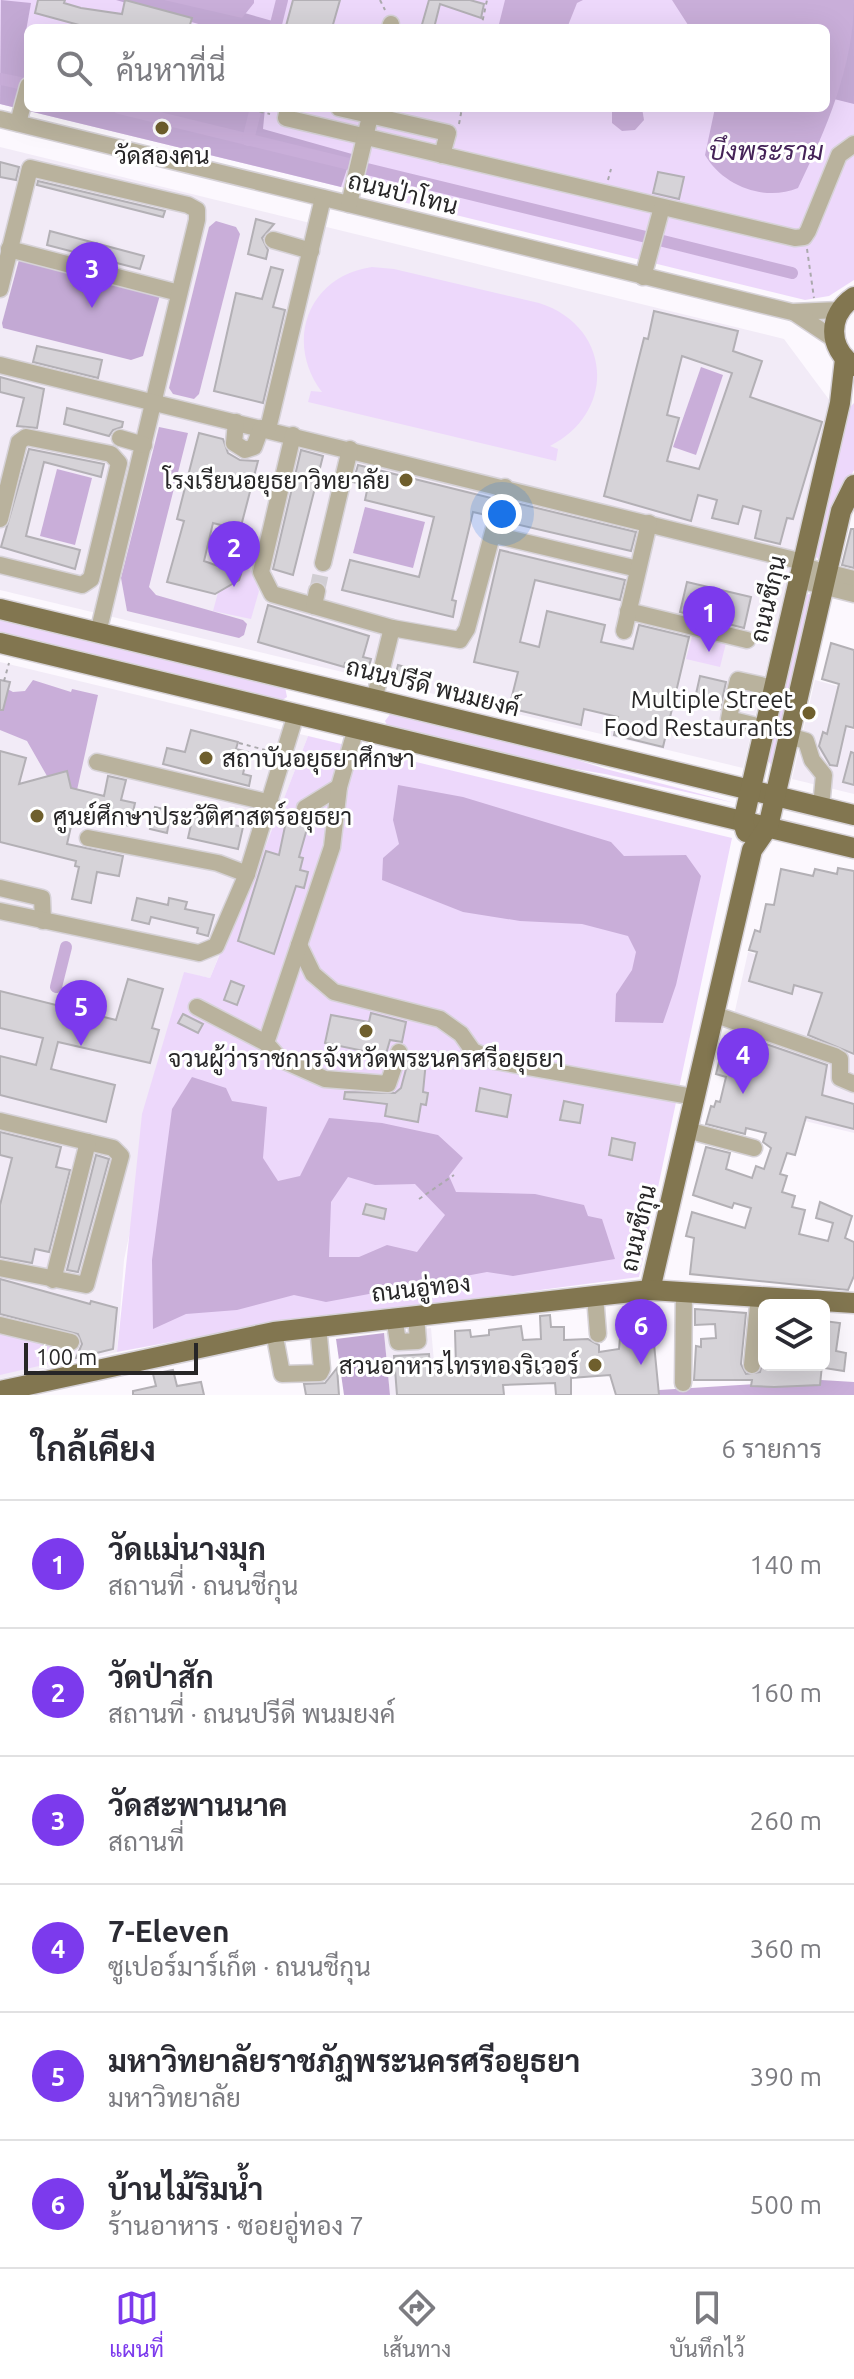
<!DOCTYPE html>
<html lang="th">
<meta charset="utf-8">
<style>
body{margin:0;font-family:Ubuntu,Sarabun,sans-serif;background:#f2f2f3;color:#2b2b33}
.controls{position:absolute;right:24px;bottom:24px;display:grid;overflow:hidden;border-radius:12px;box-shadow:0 8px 32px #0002}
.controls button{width:72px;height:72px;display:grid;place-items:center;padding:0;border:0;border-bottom:2px solid #e1e1e2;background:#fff;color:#2b2b33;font:40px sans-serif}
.scale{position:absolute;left:24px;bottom:20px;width:174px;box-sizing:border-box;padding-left:8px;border:4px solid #272627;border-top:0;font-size:22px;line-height:28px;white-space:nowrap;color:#272627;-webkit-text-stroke:6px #fff;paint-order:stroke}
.you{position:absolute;left:502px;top:514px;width:28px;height:28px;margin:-20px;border:6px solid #fff;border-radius:50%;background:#1a73e8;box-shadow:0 0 0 12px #1a73e833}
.badge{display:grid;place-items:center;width:52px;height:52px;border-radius:50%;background:#7c3aed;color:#fff;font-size:26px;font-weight:700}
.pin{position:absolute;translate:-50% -66px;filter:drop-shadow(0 2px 4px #0008)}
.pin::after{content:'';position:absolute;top:42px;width:28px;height:24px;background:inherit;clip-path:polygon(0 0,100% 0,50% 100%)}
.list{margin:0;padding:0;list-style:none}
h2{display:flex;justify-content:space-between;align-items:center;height:104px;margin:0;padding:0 32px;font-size:34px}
h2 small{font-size:26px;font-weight:400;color:#7c7c81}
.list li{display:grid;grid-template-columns:52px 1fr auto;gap:24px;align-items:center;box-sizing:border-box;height:128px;padding:0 32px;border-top:2px solid #e1e1e2}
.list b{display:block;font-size:30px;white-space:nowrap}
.list p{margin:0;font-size:26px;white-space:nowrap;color:#7c7c81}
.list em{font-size:26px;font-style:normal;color:#7c7c81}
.icon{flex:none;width:44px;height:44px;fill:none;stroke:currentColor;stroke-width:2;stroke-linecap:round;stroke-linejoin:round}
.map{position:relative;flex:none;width:854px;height:1395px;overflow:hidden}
.search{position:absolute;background:#fff;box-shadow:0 8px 32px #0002;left:24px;right:24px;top:24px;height:88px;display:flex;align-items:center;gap:20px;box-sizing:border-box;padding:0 28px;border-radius:12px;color:#7c7c81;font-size:30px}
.sheet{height:872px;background:#fff}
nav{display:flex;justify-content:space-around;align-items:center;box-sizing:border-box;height:112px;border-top:2px solid #e1e1e2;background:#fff;font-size:22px;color:#7c7c81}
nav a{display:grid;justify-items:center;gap:4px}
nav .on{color:#7c3aed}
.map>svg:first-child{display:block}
.built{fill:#f2ebf7}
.green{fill:#edd8fb;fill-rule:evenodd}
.forest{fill:#c3a9d4}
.water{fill:#c9aed9;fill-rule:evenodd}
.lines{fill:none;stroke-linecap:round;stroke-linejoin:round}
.canal{stroke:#c9aed9;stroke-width:12}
.building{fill:#d6d3d8;stroke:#b3b0b5;stroke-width:2;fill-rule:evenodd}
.minor-tunnel{stroke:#d1ced3;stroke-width:16;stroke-dasharray:16 8;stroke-linecap:butt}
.minor-casing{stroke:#d6d2d7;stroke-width:19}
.major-casing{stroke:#d6d2d7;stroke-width:23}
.path{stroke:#aba9ad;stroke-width:2;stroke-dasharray:4 4;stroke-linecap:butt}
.minor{stroke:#b9b29d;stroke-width:16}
.major{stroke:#827650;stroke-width:20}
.poi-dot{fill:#6f5f2d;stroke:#fff;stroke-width:3}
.labels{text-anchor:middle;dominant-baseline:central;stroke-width:6;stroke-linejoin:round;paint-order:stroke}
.poi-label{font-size:24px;fill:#272627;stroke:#fff;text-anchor:end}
.street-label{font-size:24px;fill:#272627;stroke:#fff}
.water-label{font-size:26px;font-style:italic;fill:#452358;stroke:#fff}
</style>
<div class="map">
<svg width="854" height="1395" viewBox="0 0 854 1395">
<rect width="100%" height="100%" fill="#fcf8fe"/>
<g class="built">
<polygon points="0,147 784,339 830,401 743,768 0,590"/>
<polygon points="0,662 308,736 241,911 237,911 210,978 184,973 124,1260 117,1352 0,1379"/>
<polygon points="815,680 852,690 844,727 854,730 854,794 792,779"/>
<polygon points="748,952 827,975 854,962 854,1133 772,1113 781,1072 725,1056"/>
<polygon points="431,1328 437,1395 390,1395 384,1333"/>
</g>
<g class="green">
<path d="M0,0h854v280l-25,16 -24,4 -805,-196zM28,28h798v80h-798z"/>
<path d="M372,267l22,2 145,34c73,23 78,109 11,143l8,3 -2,12 -248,-59 3,-11 11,1c-38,-50 -14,-116 50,-125z"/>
<polygon points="854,403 854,470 838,500 818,559 815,556 848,409"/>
<polygon points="226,563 252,571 259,591 251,619 213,611"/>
<polygon points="811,593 813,595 771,765 767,759 805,596"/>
<polygon points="0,618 285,687 287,697 281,701 0,635"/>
<polygon points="693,633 726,643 720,667 686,659"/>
<polygon points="391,713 526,744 606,769 735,803 605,774 522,760 388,727 385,721"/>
<polygon points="308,736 732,838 639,1277 236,1330 117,1352 142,1114 184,972 210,978 238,910 241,910"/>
<polygon points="0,1333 67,1349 65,1360 0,1375"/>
</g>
<g class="forest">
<polygon points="1,0 31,3 26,31 28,108 265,108 263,129 352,154 341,187 0,104"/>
<polygon points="116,0 199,0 276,22 275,28 212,28"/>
<polygon points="854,0 854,104 830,98"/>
<polygon points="25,256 160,295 143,356 131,360 3,328 2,323 19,260"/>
<polygon points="384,1333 390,1395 344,1395 336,1339"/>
</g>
<g class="water">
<polygon points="164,0 254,0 254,3 242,18"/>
<polygon points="505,0 583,0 577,3 567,28 498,28"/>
<path d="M672,0h182c0,65 -28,130 -56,188 -33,14 -75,-2 -93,-33l10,-47h111v-80h-136z"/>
<polygon points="612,108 642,108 644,120 635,130 622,131 612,123"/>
<polygon points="216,221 236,227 240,234 199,394 194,399 173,394 169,388 209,227"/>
<polygon points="701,367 723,375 696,455 673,447"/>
<polygon points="159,427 188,433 149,587 156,595 243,620 247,624 244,635 239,638 127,611 121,578"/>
<polygon points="57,469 92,478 75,545 40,536"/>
<polygon points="365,507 425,522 413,568 353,553"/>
<polygon points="33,680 71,692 72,689 98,695 77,790 71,788 67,771 47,776 27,741 0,730 0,685 13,692 25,691"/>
<polygon points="398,785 463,797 611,842 624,856 686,855 701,876 676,985 663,1023 615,1022 616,994 632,970 636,952 628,936 582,924 520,921 463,912 382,880 383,858 399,844 393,820"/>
<path d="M192,1077l34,11 6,13 35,6 -4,51 15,23 22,-5 29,-58 53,5 56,12 25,23 -14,18 7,16 79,2 49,11 4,11 14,3 13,40 -102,17 -26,-4 -161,30 -32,-7 -57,15 -51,4 -33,15 -1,-69 20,-151zM348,1177l27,8 40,-1 30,31 -28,37 -30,-7 -28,12h-30l2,-55z"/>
<polygon points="821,1380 854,1382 854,1395 639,1395 659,1390"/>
</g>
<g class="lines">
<g class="canal">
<polyline points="275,28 282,0"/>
<polyline points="0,79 20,83"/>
<polyline points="119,108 349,164"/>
<polyline points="248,140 256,108"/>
<polyline points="367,169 646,237"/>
<polyline points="663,241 792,273"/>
<polyline points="56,987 66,947"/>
</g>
</g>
<g class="building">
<polygon points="38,0 65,0 64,3 81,8 122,14 125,0 192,18 189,28 90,28 35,13"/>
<polygon points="293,0 340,0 332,28 286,26"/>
<polygon points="429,0 470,0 484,4 481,18 440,4 434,28 421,28"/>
<polygon points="0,162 19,167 16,180 0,177"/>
<polygon points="658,172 684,177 679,199 653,193"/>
<polygon points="38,181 165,211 163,217 37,185"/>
<polygon points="256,219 274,224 262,238 268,250 266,259 248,254"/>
<polygon points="50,231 144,256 140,269 47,245"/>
<polygon points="271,267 283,270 273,307 285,310 263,403 214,391 236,293 262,299"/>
<path d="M654,311l84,20 -5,20 29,10 -12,36 72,25 -29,97 -6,-1 -7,26 -25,-6 6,-27 -18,-5 -5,18 -26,-6 5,-18 -19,-5 -7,26 -87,-25 40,-158 4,1zM682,356l50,17 -33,96 -32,-8 12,-43 -12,-3z"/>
<polygon points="37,346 102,360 98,378 33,362"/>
<polygon points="0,377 44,389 37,428 17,426 24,398 0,392"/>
<polygon points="67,408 123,422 122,427 113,430 109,436 64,424"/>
<polygon points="199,433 223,439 228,453 240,460 258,461 240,530 213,523 204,561 241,574 239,580 215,594 167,582 184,521 177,519"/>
<polygon points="29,449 104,464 101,477 44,462 26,536 80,550 75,569 1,547"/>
<polygon points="301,450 323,456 293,575 273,569"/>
<polygon points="358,465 491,498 486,515 473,512 452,600 456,601 453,617 342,590 350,560 419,577 434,517 365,500 368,486 353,482"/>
<polygon points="512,502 636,532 631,551 507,522"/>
<polygon points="851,529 854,529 854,568 842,565"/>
<polygon points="500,550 625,580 620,600 535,580 520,642 539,647 547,611 605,625 601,642 633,649 639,625 689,637 663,747 614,735 618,717 584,709 581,725 509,708 518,672 474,662"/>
<polygon points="687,582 751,597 744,628 680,612"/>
<polygon points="268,605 369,636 363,657 371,659 368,670 345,663 344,667 258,642"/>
<polygon points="831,643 854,650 854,728 846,726 837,766 830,765 819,746 823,732 827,734 839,684 822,679"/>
<polygon points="398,665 416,670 412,686 394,681"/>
<polygon points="700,676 726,682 720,709 694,703"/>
<polygon points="0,680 10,682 3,710 0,710"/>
<polygon points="191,730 238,742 236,749 248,752 243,774 251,776 249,786 163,764 167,748 185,752"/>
<polygon points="0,751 26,758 19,784 67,771 71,788 104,796 108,776 126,780 121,800 135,803 130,826 74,813 67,844 123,856 119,876 97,872 91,903 72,899 79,867 75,866 76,861 0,842"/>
<polygon points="851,752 854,753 854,785 843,782"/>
<polygon points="155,807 171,811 167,833 150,829"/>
<polygon points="288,812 310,818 299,857 303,858 300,870 308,872 304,888 296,886 274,954 238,941 266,851 279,855"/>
<polygon points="193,816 243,827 238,849 188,838"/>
<polygon points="838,868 854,871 854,1054 808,1035 822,993 794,985 792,994 749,981 757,952 749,950 755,930 760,932 766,904 774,905 781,869 813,876 815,869 837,874"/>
<polygon points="137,898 168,905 169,898 187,902 185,909 214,915 208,936 197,933 198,928 151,917 149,924 132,920"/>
<polygon points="128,979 163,989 152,1028 159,1030 150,1063 58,1042 51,1069 115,1085 106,1122 0,1095 0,1056 36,1065 43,1038 0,1028 0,991 116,1020"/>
<polygon points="231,981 244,986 237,1005 224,1000"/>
<polygon points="371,1013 406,1022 402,1042 390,1040 384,1061 363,1056 364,1051 325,1043 331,1015 369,1022"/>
<polygon points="183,1014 203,1024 198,1033 178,1023"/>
<polygon points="734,1033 827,1065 822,1095 854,1104 854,1129 806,1117 795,1155 787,1153 780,1174 787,1176 782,1192 795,1196 792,1207 805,1210 799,1234 828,1241 833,1223 816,1218 820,1202 852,1216 845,1238 854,1242 854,1276 848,1290 690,1274 694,1238 686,1236 692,1212 745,1228 751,1208 734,1203 732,1208 693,1195 706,1147 730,1153 726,1169 752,1178 756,1166 764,1169 771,1148 763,1142 766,1133 746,1128 745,1134 706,1124 711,1106 714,1107 716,1101 720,1102 726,1077 716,1074 720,1058 726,1059"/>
<polygon points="409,1058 426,1061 423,1092 428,1093 426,1105 421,1104 418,1122 385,1116 387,1104 344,1099 345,1092 395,1093 401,1088"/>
<polygon points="480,1088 511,1095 507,1117 476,1111"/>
<polygon points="564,1101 583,1105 580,1123 560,1120"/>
<polygon points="0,1132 61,1147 56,1167 70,1170 49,1252 35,1249 32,1263 0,1257 0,1205 12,1158 0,1155"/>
<polygon points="612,1138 635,1143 632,1160 609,1155"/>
<polygon points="96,1155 109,1159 78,1272 67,1270"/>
<polygon points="366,1204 386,1209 384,1219 363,1214"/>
<polygon points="0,1279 90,1304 91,1301 117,1308 113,1349 76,1358 82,1344 78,1334 0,1314"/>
<polygon points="695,1309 746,1313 741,1364 746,1374 760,1372 764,1356 764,1365 822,1365 820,1385 774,1387 751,1386 752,1380 694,1380 696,1346 701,1347 701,1339 716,1338 715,1324 695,1325"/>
<polygon points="653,1313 654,1327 639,1327 639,1346 654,1344 659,1395 616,1395 610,1375 571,1378 571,1395 556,1395 555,1383 503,1385 504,1395 397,1395 394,1356 429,1354 430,1369 456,1367 455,1331 470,1330 471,1337 489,1335 489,1330 521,1326 523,1340 541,1339 540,1316 550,1315 551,1327 564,1327 564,1340 588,1339 599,1345 599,1352 619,1349 622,1315"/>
<polygon points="824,1321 840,1323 836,1351 846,1353 844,1371 824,1368"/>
<polygon points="337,1368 339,1395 306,1395 304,1384 325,1383"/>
<polygon points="173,1370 177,1386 201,1382 204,1395 133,1395 133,1391 156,1386 153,1374"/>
</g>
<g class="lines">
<polyline class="minor-tunnel" points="317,591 323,563"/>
<defs>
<g id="minor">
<polyline points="390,28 391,24"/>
<polyline points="288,108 286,118 795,238 804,237 808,231 839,155 854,144"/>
<polyline points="339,108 448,133 442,155"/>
<polyline points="0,119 792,312 840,310"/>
<polyline points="18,123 28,86"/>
<polyline points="349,204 372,108"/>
<polyline points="273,240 311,251"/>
<polyline points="9,249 179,293"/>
<polyline points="643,277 662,207"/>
<polyline points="0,289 30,168 188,205 197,210 197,220 98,633"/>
<polyline points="795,313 834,339"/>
<polyline points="0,365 803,562"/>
<polyline points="236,422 234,443 245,450 254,447 261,428"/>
<polyline points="268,429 323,198"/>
<polyline points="293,435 261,572 272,594 314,606"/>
<polyline points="120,438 144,445"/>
<polyline points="0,519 19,442 26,437 111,454 119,463 91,579 82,585 0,565"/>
<polyline points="494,535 638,569"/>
<polyline points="323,563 350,449"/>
<polyline points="802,566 854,579"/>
<polyline points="799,580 854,594"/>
<polyline points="317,591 314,606 392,628 460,640 467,629 505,487"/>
<polyline points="628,611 747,640"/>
<polyline points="624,631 649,523"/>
<polyline points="735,692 738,680 774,688"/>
<polyline points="374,700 392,628"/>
<polyline points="732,703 729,719 765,728"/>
<polyline points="789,736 806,741 812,760 824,775 821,807"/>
<polyline points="97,762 271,803"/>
<polyline points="305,808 339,787"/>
<polyline points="88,838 218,863 247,874"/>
<polyline points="0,888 42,898 43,921"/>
<polyline points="0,911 199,953 216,946 247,874 296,714"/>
<polyline points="299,945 313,974 334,992 440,1019 461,1034 473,1051 495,1061 694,1097"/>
<polyline points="197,1007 266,1043 280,1059 325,1079 388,1084 399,1052"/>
<polyline points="713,1014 835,1056 840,1059 840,1078 854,1084"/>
<polyline points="266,1043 332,847 339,787 356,728"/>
<polyline points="0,1121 113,1148 121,1156 86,1285 0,1268"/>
<polyline points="687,1130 754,1148"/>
<polyline points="53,1280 88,1142"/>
<polyline points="595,1296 598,1334"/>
<polyline points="394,1317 398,1342 418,1341 416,1315"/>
<polyline points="0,1325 71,1342"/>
<polyline points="274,1332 282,1374 320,1373 322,1369 318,1326"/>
<polyline points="752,1365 759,1295"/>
<polyline points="683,1383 684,1292"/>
</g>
<g id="major">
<path d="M854,297c-27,18 -26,51 0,69"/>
<polyline points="0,609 854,815"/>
<polyline points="0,643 854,848"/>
<polyline points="746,832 743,822 840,403 845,359"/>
<polyline points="650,1290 752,850 768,827 841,511 854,485"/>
<polyline points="0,1391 274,1332 595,1296 650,1290 854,1303"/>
</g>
</defs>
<use href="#minor" class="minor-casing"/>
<use href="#major" class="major-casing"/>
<g class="path">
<polyline points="380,0 385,10"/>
<polyline points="481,28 487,0"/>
<polyline points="244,108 270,114"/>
<polyline points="459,124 462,108"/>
<polyline points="608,180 611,169"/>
<polyline points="807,249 814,298"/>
<polyline points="4,681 9,663"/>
<polyline points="239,743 269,751"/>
<polyline points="419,1199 454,1175"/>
</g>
<use href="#minor" class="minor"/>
<use href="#major" class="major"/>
</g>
<g class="poi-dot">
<circle cx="162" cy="128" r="8"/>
<circle cx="406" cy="480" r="8"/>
<circle cx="809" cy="713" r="8"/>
<circle cx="206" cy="758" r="8"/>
<circle cx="37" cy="816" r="8"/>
<circle cx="366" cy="1031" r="8"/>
<circle cx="595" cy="1365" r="8"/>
</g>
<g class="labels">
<g class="poi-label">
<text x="162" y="155" text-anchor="middle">วัดสองคน</text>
<text x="390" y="480">โรงเรียนอยุธยาวิทยาลัย</text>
<text x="793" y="699">Multiple Street<tspan x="793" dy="28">Food Restaurants</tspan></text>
<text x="222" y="758" text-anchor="start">สถาบันอยุธยาศึกษา</text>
<text x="53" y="816" text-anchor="start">ศูนย์ศึกษาประวัติศาสตร์อยุธยา</text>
<text x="366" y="1058" text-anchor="middle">จวนผู้ว่าราชการจังหวัดพระนครศรีอยุธยา</text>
<text x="579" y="1365">สวนอาหารไทรทองริเวอร์</text>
</g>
<g class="street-label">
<text transform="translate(403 193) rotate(14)">ถนนป่าโทน</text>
<text transform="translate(768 599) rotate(-77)">ถนนชีกุน</text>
<text transform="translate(433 687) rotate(14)">ถนนปรีดี พนมยงค์</text>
<text transform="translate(638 1228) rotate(-77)">ถนนชีกุน</text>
<text transform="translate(421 1288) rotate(-6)">ถนนอู่ทอง</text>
</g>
<g class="water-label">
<text x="766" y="150">บึงพระราม</text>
</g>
</g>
</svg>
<div class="controls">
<button><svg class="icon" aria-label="layers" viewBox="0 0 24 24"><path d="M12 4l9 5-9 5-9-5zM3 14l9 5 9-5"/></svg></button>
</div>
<div class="scale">100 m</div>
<div class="you"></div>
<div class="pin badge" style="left:709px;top:652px">1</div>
<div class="pin badge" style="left:234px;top:587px">2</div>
<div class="pin badge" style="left:92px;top:308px">3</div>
<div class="pin badge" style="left:743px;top:1094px">4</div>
<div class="pin badge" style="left:81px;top:1046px">5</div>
<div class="pin badge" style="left:641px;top:1365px">6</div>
<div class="search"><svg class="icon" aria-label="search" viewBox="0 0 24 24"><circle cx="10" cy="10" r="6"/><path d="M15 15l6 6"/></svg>ค้นหาที่นี่</div>
</div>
<section class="sheet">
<h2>ใกล้เคียง<small>6 รายการ</small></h2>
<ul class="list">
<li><span class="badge">1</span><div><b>วัดแม่นางมุก</b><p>สถานที่ · ถนนชีกุน</p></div><em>140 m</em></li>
<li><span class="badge">2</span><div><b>วัดป่าสัก</b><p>สถานที่ · ถนนปรีดี พนมยงค์</p></div><em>160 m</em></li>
<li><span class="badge">3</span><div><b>วัดสะพานนาค</b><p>สถานที่</p></div><em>260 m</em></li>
<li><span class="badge">4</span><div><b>7-Eleven</b><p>ซูเปอร์มาร์เก็ต · ถนนชีกุน</p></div><em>360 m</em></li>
<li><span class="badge">5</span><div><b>มหาวิทยาลัยราชภัฏพระนครศรีอยุธยา</b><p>มหาวิทยาลัย</p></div><em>390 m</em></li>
<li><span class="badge">6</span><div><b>บ้านไม้ริมน้ำ</b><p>ร้านอาหาร · ซอยอู่ทอง 7</p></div><em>500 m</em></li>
</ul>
</section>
<nav>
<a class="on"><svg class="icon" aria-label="map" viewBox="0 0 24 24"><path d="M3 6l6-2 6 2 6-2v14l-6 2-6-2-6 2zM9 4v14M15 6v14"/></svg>แผนที่</a>
<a><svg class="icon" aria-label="directions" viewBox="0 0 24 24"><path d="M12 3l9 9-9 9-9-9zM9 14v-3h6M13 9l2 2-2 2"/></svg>เส้นทาง</a>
<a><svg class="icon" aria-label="saved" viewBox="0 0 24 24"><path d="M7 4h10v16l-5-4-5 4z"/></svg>บันทึกไว้</a>
</nav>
